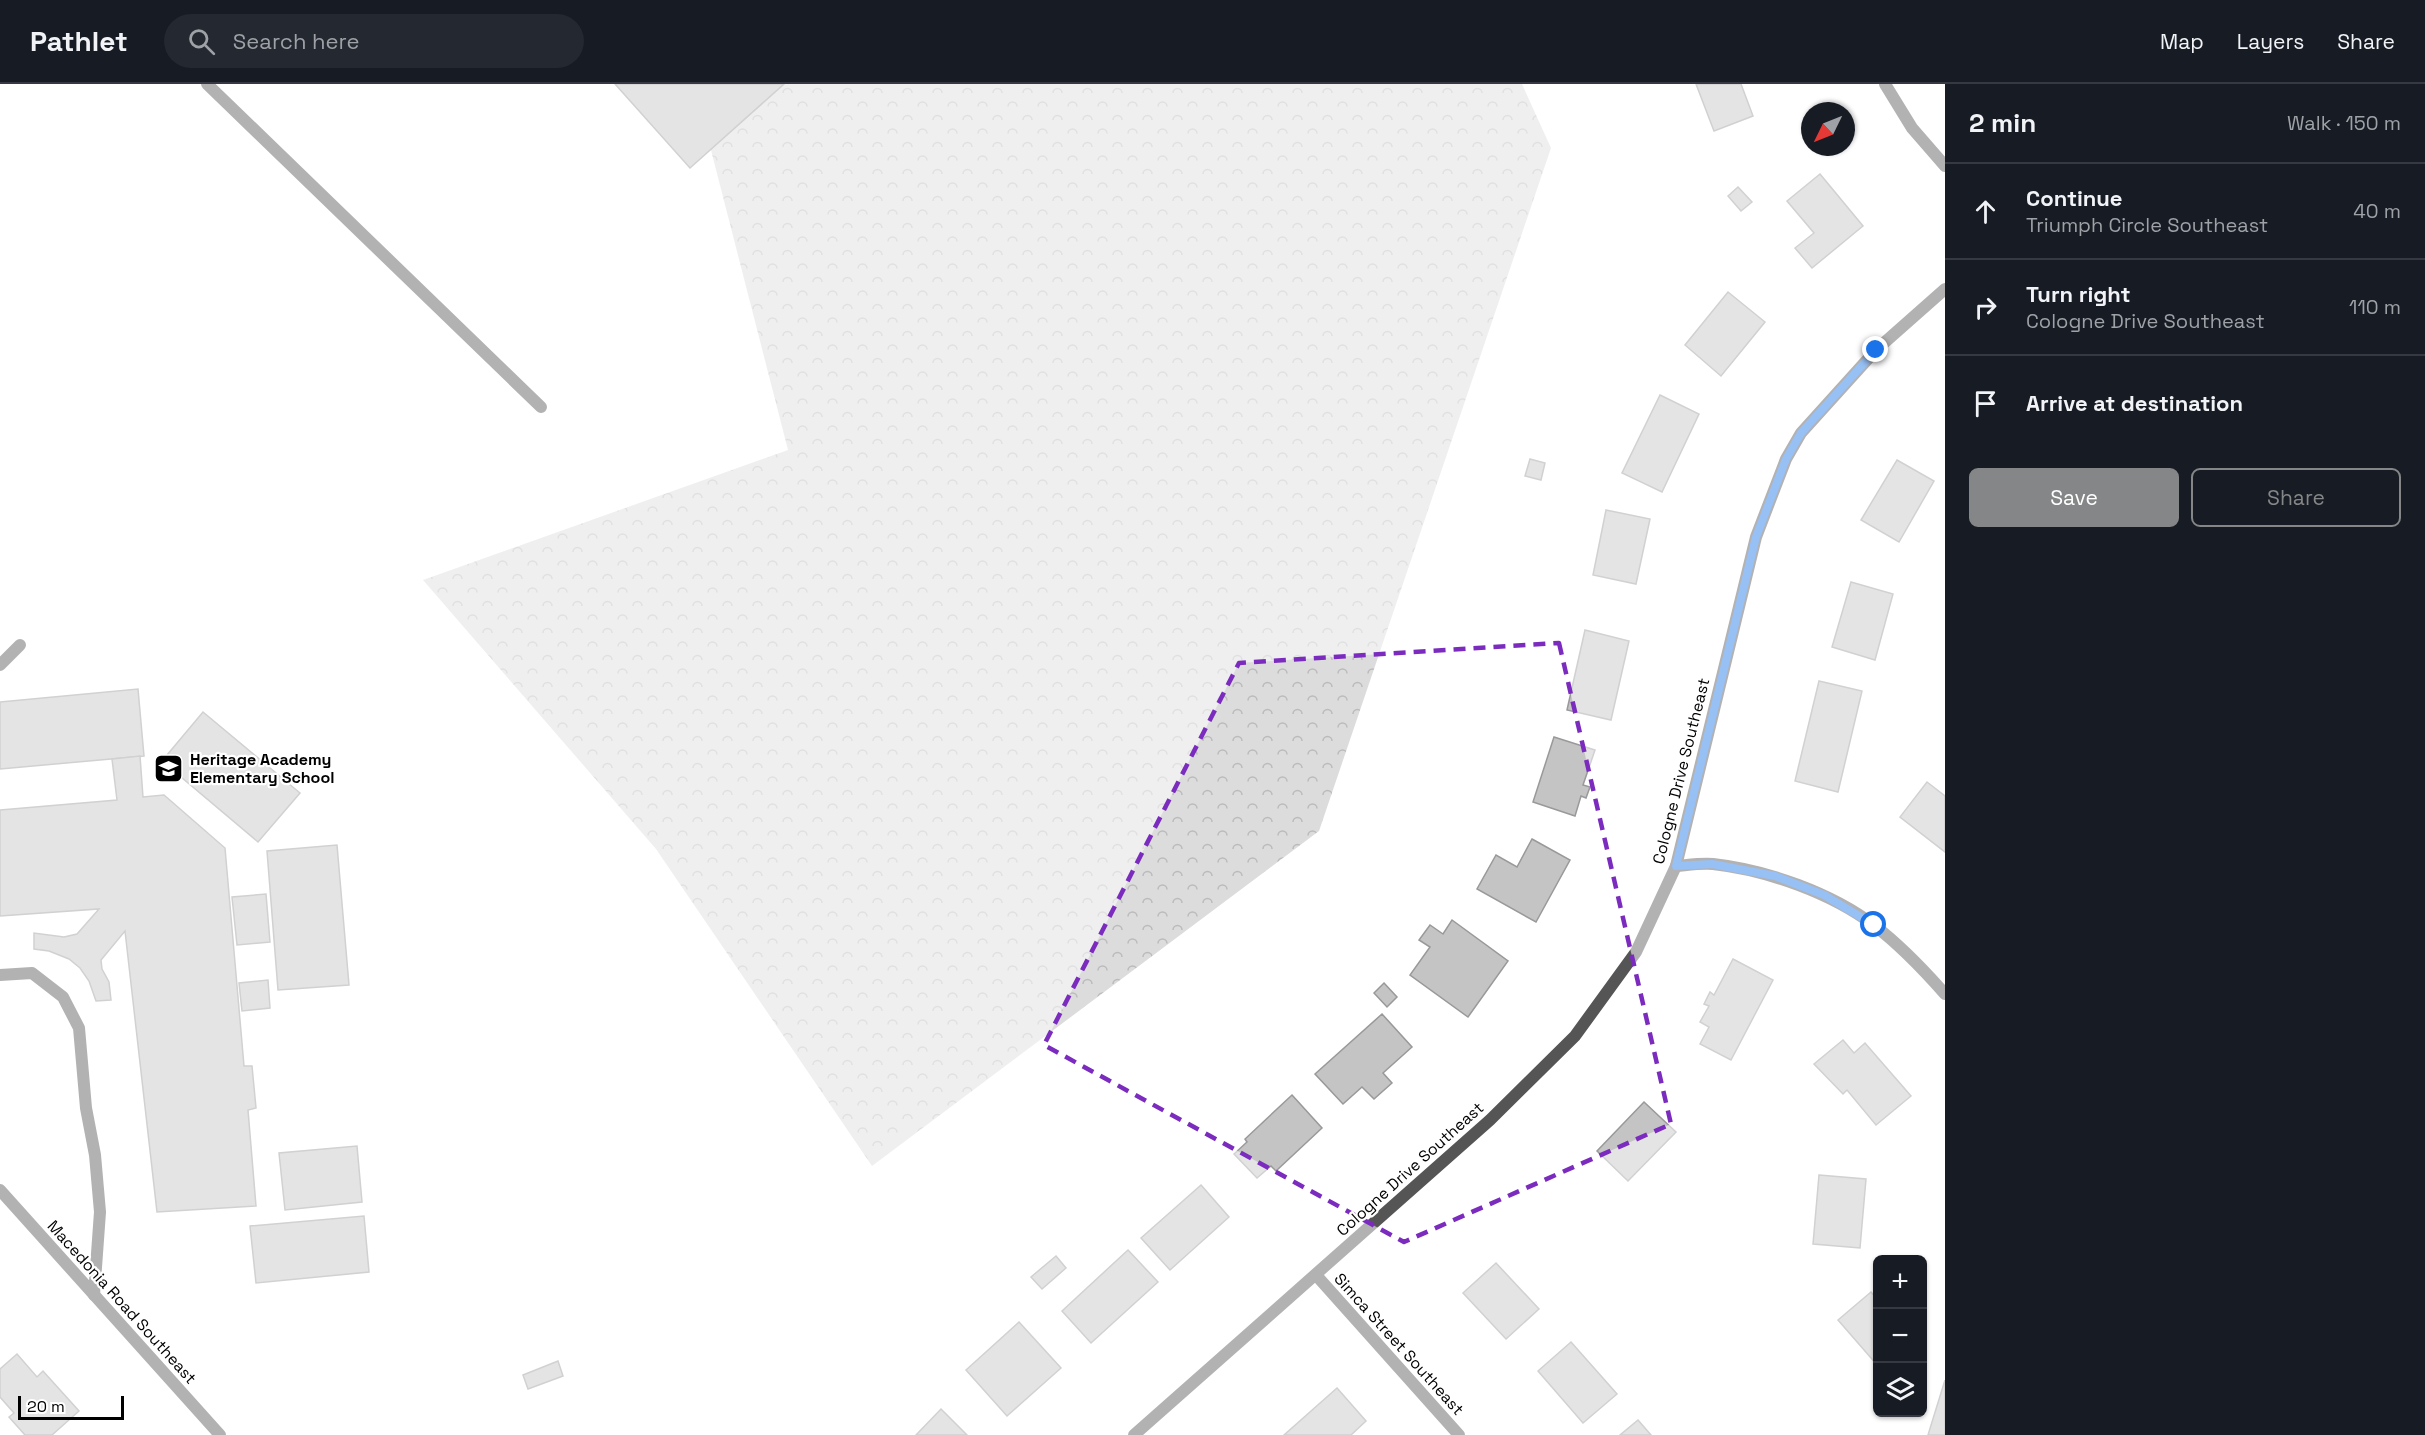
<!DOCTYPE html>
<meta charset="utf-8">
<style>
body{margin:0;font-family:"Space Grotesk",sans-serif;background:#242831;color:#f1f3f6}
.controls{position:absolute;right:18px;bottom:18px;display:grid;overflow:hidden;border-radius:9px;box-shadow:0 2px 4px #0004}
.controls button{width:54px;height:54px;display:grid;place-items:center;padding:0;border:0;border-bottom:2px solid #363941;background:#171b24;color:#f1f3f6;font:30px sans-serif}
.compass{position:absolute;left:1801px;top:18px;width:54px;height:54px;border-radius:50%;background:#171b24;box-shadow:0 2px 4px #0004;rotate:227deg}
.scale{position:absolute;left:18px;bottom:15px;width:106px;box-sizing:border-box;padding-left:6px;border:3px solid #000;border-top:0;font-size:16px;line-height:21px;white-space:nowrap;color:#000;-webkit-text-stroke:4px #fff;paint-order:stroke}
.stop{position:absolute;width:18px;height:18px;margin:-14px;border:4px solid #1a73e8;border-radius:50%;background:#fff}
.stop.end{background:#1a73e8;border-color:#fff;box-shadow:0 2px 6px #0008}
.list{margin:0;padding:0;list-style:none}
h2{display:flex;justify-content:space-between;align-items:center;height:78px;margin:0;padding:0 24px;font-size:26px}
h2 small{font-size:20px;font-weight:400;color:#9ea1a6}
.list li{display:grid;grid-template-columns:39px 1fr auto;gap:18px;align-items:center;box-sizing:border-box;height:96px;padding:0 24px;border-top:2px solid #363941}
.list b{display:block;font-size:22px;white-space:nowrap}
.list p{margin:0;font-size:20px;white-space:nowrap;color:#9ea1a6}
.list em{font-size:20px;font-style:normal;color:#9ea1a6}
.actions{display:flex;gap:12px;padding:18px 24px}
.actions a{flex:1;padding:14px 0;border:2px solid #858687;border-radius:9px;text-align:center;font-size:21px;color:#858687}
.actions .main{background:#858687;color:#fff}
.icon{flex:none;width:33px;height:33px;fill:none;stroke:currentColor;stroke-width:2;stroke-linecap:round;stroke-linejoin:round}
.map{position:relative;flex:none;width:1945px;height:1351px;overflow:hidden}
header{display:flex;align-items:center;gap:36px;box-sizing:border-box;height:84px;padding:0 30px;background:#171b24;border-bottom:2px solid #363941}
header strong{font-size:28px}
nav{display:flex;gap:33px;margin-inline-start:auto;font-size:21px}
.search{width:420px;height:54px;background:#242831;display:flex;align-items:center;gap:15px;box-sizing:border-box;padding:0 21px;border-radius:33px;color:#9ea1a6;font-size:22px}
main{display:flex}
aside{flex:1;background:#171b24}
.map>svg:first-child{display:block}
.forest{fill:url(#forest-crowns)}
.building{fill:#c4c4c4;stroke:#999;stroke-width:1.5}
.lines{fill:none;stroke-linecap:round;stroke-linejoin:round}
.service{stroke:#555;stroke-width:12}
.minor{stroke:#555;stroke-width:12}
.tertiary{stroke:#555;stroke-width:12}
.route{stroke:#1a73e8;stroke-width:8}
.marked{fill:none;stroke:#7b2cbf;stroke-width:4.5;stroke-dasharray:12 8;stroke-linejoin:round}
.labels{text-anchor:middle;dominant-baseline:central;stroke-width:4.5;stroke-linejoin:round;paint-order:stroke}
.poi-label{font-size:16px;font-weight:bold;fill:#000;stroke:#fff;text-anchor:start}
.street-label{font-size:16px;fill:#000;stroke:#fff}
</style>
<header>
<strong>Pathlet</strong>
<div class="search"><svg class="icon" aria-label="search" viewBox="0 0 24 24"><circle cx="10" cy="10" r="6"/><path d="M15 15l6 6"/></svg>Search here</div>
<nav><a>Map</a><a>Layers</a><a>Share</a></nav>
</header>
<main>
<div class="map">
<svg width="1945" height="1351" viewBox="0 0 1945 1351">
<defs>
<pattern id="forest-crowns" width="20" height="18" patternUnits="userSpaceOnUse" patternTransform="scale(1.5)"><rect width="20" height="18" fill="#dcdcdc"/><path d="M2 6a3 3 0 1 1 6 0M12 15a3 3 0 1 1 6 0" fill="none" stroke="#bbb"/></pattern>
</defs>
<rect width="100%" height="100%" fill="#fff"/>
<polygon class="forest" points="694,0 1522,0 1551,64 1319,747 872,1082 656,765 423,496 788,366"/>
<g class="building">
<polygon points="615,0 784,0 690,84"/>
<polygon points="1696,0 1741,0 1753,32 1714,47"/>
<polygon points="1820,90 1863,142 1812,184 1795,164 1814,149 1787,117"/>
<polygon points="1738,103 1752,118 1741,127 1728,112"/>
<polygon points="1728,208 1765,238 1721,292 1685,261"/>
<polygon points="1660,311 1699,330 1662,408 1622,389"/>
<polygon points="1530,375 1545,379 1541,396 1525,392"/>
<polygon points="1897,376 1934,397 1899,458 1861,436"/>
<polygon points="1606,426 1650,435 1636,500 1593,491"/>
<polygon points="1851,498 1893,510 1875,576 1832,563"/>
<polygon points="1585,546 1629,557 1611,636 1567,626"/>
<polygon points="1819,597 1862,607 1838,708 1795,697"/>
<polygon points="138,605 144,672 0,685 0,618"/>
<polygon points="203,628 300,709 258,758 162,677"/>
<polygon points="1554,653 1595,666 1583,701 1590,703 1586,714 1581,712 1575,732 1533,718"/>
<polygon points="140,672 143,713 164,711 225,764 244,982 252,982 256,1024 248,1026 256,1122 157,1128 125,847 101,876 102,885 109,898 111,916 96,917 89,897 80,884 69,875 49,867 34,865 34,849 64,853 77,850 99,825 0,832 0,726 117,716 112,675"/>
<polygon points="1927,698 1945,712 1945,768 1900,733"/>
<polygon points="1532,755 1570,776 1536,838 1477,805 1496,771 1517,783"/>
<polygon points="337,761 349,901 278,906 267,767"/>
<polygon points="266,810 270,858 237,861 232,813"/>
<polygon points="1452,836 1508,877 1468,933 1410,891 1430,863 1419,856 1430,841 1443,850"/>
<polygon points="1733,875 1773,896 1731,976 1700,960 1709,943 1700,938 1709,922 1704,920 1710,908 1714,911"/>
<polygon points="268,896 270,924 242,927 239,899"/>
<polygon points="1384,899 1397,913 1387,923 1374,909"/>
<polygon points="1382,930 1412,963 1383,989 1392,999 1374,1015 1362,1003 1343,1020 1315,990"/>
<polygon points="1843,956 1854,969 1865,959 1911,1012 1876,1041 1847,1006 1843,1010 1814,980"/>
<polygon points="1292,1011 1322,1044 1276,1087 1271,1082 1257,1094 1234,1070 1247,1058 1245,1055"/>
<polygon points="1644,1018 1676,1048 1628,1097 1597,1067"/>
<polygon points="357,1062 362,1118 285,1126 279,1069"/>
<polygon points="1819,1091 1866,1095 1860,1164 1813,1160"/>
<polygon points="1201,1101 1229,1133 1170,1186 1141,1154"/>
<polygon points="364,1132 369,1188 256,1199 250,1142"/>
<polygon points="1128,1166 1158,1198 1091,1259 1062,1227"/>
<polygon points="1056,1172 1066,1184 1042,1205 1031,1193"/>
<polygon points="1496,1179 1539,1225 1506,1255 1463,1209"/>
<polygon points="1871,1208 1878,1216 1878,1282 1838,1236"/>
<polygon points="1019,1238 1061,1284 1007,1332 966,1286"/>
<polygon points="1571,1258 1617,1310 1583,1339 1538,1287"/>
<polygon points="17,1270 37,1293 43,1287 79,1327 52,1351 25,1351 9,1333 14,1329 0,1313 0,1285"/>
<polygon points="558,1277 563,1292 528,1305 523,1291"/>
<polygon points="1945,1296 1945,1351 1928,1351"/>
<polygon points="1337,1304 1366,1337 1351,1351 1284,1351"/>
<polygon points="941,1325 967,1351 916,1351"/>
<polygon points="1638,1336 1651,1351 1620,1351"/>
</g>
<g class="lines">
<g class="service">
<polyline points="207,0 541,323"/>
<polyline points="0,581 20,561"/>
<polyline points="0,891 32,889 63,913 79,944 86,1024 95,1071 100,1128 94,1211"/>
</g>
<g class="minor">
<polyline points="1885,0 1912,44 1945,82"/>
<path d="M1676,782c12,-1 25,-3 37,-2 54,6 119,29 162,62 26,20 48,43 70,68"/>
<polyline points="1316,1191 1459,1351"/>
<polyline points="1134,1351 1490,1036 1575,952 1636,868 1676,782 1756,453 1786,375 1801,349 1876,266 1945,205"/>
</g>
<polyline class="tertiary" points="0,1106 220,1351"/>
</g>
<g class="lines">
<polyline class="route" points="1874,841 1824,811 1775,792 1712,780 1676,782 1756,453 1786,375 1801,349 1876,266"/>
</g>
<path d="M0 0H1945V1351H0ZM1559,559l112,481 -267,118 -360,-197 195,-382z" fill="#fff" fill-opacity=".55" fill-rule="evenodd"/>
<path class="marked" d="M1559,559l112,481 -267,118 -360,-197 195,-382z"/>
<defs>
<symbol id="school-square" viewBox="-11 -11 22 22"><rect x="-9" y="-9" width="18" height="18" rx="4" fill="#000" stroke="#fff"/><path d="M0-5L7-2L0 1L-7-2ZM-4 1L0 2.5L4 1V4Q0 6-4 4Z" fill="#fff"/></symbol>
</defs>
<g fill-rule="evenodd">
<use href="#school-square" x="152" y="668" width="33" height="33"/>
</g>
<g class="labels">
<g class="poi-label">
<text x="190" y="675">Heritage Academy<tspan x="190" dy="18">Elementary School</tspan></text>
</g>
<g class="street-label">
<text transform="translate(1681 687) rotate(-76)">Cologne Drive Southeast</text>
<text transform="translate(1410 1085) rotate(-42)">Cologne Drive Southeast</text>
<text transform="translate(122 1218) rotate(48)">Macedonia Road Southeast</text>
<text transform="translate(1399 1260) rotate(48)">Simca Street Southeast</text>
</g>
</g>
</svg>
<div class="controls">
<button>+</button>
<button>−</button>
<button><svg class="icon" aria-label="layers" viewBox="0 0 24 24"><path d="M12 4l9 5-9 5-9-5zM3 14l9 5 9-5"/></svg></button>
</div>
<svg class="compass" viewBox="-18 -18 36 36"><path d="M0-13l5 13h-10z" fill="#e53935"/><path d="M0 13l5-13h-10z" fill="#9ea1a6"/></svg>
<div class="scale">20 m</div>
<div class="stop" style="left:1874px;top:841px"></div>
<div class="stop end" style="left:1876px;top:266px"></div>
</div>
<aside>
<h2>2 min<small>Walk · 150 m</small></h2>
<ul class="list">
<li><svg class="icon" aria-label="ahead" viewBox="0 0 24 24"><path d="M12 20V5M6 11l6-6 6 6"/></svg><div><b>Continue</b><p>Triumph Circle Southeast</p></div><em>40 m</em></li>
<li><svg class="icon" aria-label="right" viewBox="0 0 24 24"><path d="M7 20v-9h11M14 6l5 5-5 5"/></svg><div><b>Turn right</b><p>Cologne Drive Southeast</p></div><em>110 m</em></li>
<li><svg class="icon" aria-label="arrive" viewBox="0 0 24 24"><path d="M6 21V4h12l-3 4 3 4H6"/></svg><div><b>Arrive at destination</b></div></li>
</ul>
<div class="actions"><a class="main">Save</a><a>Share</a></div>
</aside>
</main>
